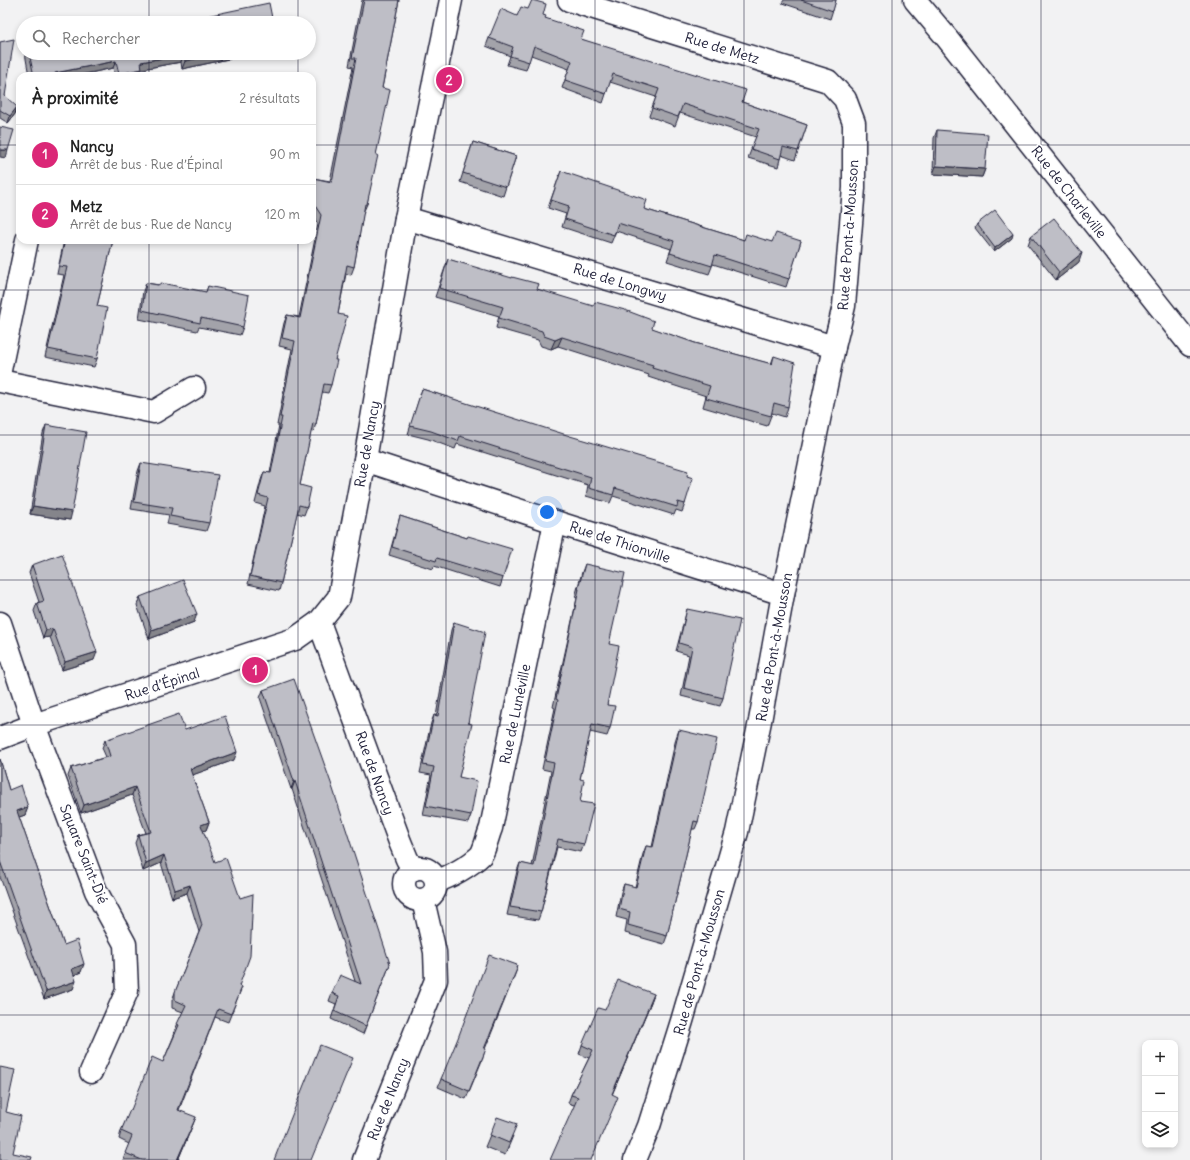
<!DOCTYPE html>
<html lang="fr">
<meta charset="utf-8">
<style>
body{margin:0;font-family:Delius,sans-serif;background:#f2f2f2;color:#222}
.controls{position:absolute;right:12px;bottom:12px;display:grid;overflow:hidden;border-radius:8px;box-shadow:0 2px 6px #0003}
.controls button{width:36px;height:36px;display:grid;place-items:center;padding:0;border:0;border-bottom:1px solid #e0e0e0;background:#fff;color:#222;font:20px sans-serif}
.you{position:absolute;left:547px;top:512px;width:14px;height:14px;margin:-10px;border:3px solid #fff;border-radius:50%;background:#1a73e8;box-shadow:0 0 0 6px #1a73e833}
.badge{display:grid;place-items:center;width:26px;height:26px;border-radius:50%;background:#db2777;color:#fff;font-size:13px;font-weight:700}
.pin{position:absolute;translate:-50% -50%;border:2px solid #fff;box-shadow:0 1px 4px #0006}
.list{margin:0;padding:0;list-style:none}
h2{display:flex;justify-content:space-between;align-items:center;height:52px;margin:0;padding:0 16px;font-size:17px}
h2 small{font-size:13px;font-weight:400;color:#767676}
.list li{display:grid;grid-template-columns:26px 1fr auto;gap:12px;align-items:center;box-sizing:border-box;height:60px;padding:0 16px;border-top:1px solid #e0e0e0}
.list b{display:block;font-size:15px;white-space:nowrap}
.list p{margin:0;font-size:13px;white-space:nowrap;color:#767676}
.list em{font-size:13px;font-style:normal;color:#767676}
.icon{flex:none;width:22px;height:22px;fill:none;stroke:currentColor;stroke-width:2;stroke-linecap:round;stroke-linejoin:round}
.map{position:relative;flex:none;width:1190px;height:1160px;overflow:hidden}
.search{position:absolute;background:#fff;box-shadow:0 2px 6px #0003;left:16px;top:16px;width:300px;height:44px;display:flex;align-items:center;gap:10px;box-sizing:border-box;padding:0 14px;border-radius:22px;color:#767676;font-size:15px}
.panel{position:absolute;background:#fff;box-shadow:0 2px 6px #0003;left:16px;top:72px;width:300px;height:172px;border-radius:12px}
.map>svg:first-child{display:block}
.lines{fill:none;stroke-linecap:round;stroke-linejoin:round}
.street-casing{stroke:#22223b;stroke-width:25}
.secondary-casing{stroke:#22223b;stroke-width:25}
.street{stroke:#fff;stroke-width:22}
.secondary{stroke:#fff;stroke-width:22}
.wall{fill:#a3a3aa;stroke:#22223b}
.shaded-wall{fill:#85858b;stroke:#22223b}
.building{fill:#bebec6;stroke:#22223b}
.grid{fill:none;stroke:#22223b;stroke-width:1;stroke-opacity:0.55}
.labels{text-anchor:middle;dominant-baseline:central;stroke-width:3.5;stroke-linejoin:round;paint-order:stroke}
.street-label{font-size:14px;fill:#22223b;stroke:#fff}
</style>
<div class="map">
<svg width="1190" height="1160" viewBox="0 0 1190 1160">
<rect width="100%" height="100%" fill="#f2f2f3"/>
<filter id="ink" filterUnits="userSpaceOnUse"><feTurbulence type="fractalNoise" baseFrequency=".025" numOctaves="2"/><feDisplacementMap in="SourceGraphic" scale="8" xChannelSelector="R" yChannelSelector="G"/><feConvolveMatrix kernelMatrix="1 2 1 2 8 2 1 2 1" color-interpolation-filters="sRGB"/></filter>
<g filter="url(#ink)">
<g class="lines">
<defs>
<g id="street">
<polyline points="569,0 828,81 845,99 854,123 854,188 844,306 834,347 783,594 760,721 737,832 682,1021 649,1126 635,1160"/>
<polyline points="406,218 834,347"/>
<polyline points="0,370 27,240"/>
<polyline points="0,381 154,412 194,388"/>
<polyline points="365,460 555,522 783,594"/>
<polyline points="319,622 400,842 407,859 413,869"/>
<polyline points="0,623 34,725 96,891 125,944 127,991 91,1072"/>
<circle cx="420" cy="884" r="16"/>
<path d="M437,881c13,-4 34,-16 44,-26 4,-6 7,-20 10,-27l64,-306"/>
<polyline points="364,1160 436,980 435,952 423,900"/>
</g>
<g id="secondary">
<polyline points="915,0 947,38 1190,345"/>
<polyline points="0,738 34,725 295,639 319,622 339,597 365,460 406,218 451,0"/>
</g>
</defs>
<use href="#street" class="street-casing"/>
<use href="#secondary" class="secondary-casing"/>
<use href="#street" class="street"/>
<use href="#secondary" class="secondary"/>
</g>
<g class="wall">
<polygon points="362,0 399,0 382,88 376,155 367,204 363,213 354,267 351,275 346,274 338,314 335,360 331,385 328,393 322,392 316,424 313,432 311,431 300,485 307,507 304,515 297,513 281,583 279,591 248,584 265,506 255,503 261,480 264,472 270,473 279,425 277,425 292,349 279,346 284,323 287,315 299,317 318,224 312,214 312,181 313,178 330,181 353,67 349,66"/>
<polygon points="784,0 836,0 830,19 782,3"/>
<polygon points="543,15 545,18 581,39 742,102 807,125 795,160 781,155 778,167 748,158 756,137 680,113 675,126 649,116 656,97 610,82 603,103 562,88 569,69 531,55 526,70 507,65 510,56 486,46 489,38 517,16"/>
<polygon points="0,42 5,96 15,114 8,123 0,118"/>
<polygon points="25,53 256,53 182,69 181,62 142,69 139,76 115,76 113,68 76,76 29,76"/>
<polygon points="937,130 985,169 982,177 933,174 934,138"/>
<polygon points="473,142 516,156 503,196 460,182"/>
<polygon points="561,171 644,209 744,240 772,242 801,241 786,287 713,264 709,274 667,261 671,249 616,231 611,243 562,227 566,214 548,208"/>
<polygon points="977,224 1012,238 994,252 975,228"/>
<polygon points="1031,236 1079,262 1056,280 1028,245"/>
<polygon points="64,240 113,240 97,306 97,359 94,367 45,357 64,275 57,274"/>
<polygon points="448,259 695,343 771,364 774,356 788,407 785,417 772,413 767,426 703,407 706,396 648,377 649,375 558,346 551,349 541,346 538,340 496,328 499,316 435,297"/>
<polygon points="146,283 206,292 208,286 243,327 240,335 199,327 197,331 139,319 143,291"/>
<polygon points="422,389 687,476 685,504 682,512 676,510 674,515 613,496 610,503 586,496 588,485 457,444 455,449 428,439 408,434"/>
<polygon points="46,425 70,520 30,514 43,433"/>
<polygon points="141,463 209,523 206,531 167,524 169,515 131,509 138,471"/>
<polygon points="400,516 467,538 503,578 500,587 434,566 433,569 389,555"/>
<polygon points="585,564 609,644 607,705 610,728 607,736 590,732 580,779 580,802 584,844 581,852 557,847 541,912 538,920 507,915 517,871 520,863 532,866 551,771 542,769 555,708 553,707 577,598 575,597 582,572"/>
<polygon points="32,565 94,660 62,670 50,637 43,638 34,611 37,603 39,602 29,573"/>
<polygon points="140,597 194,622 149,639 137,605"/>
<polygon points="687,609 723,698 720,706 681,696 689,655 676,651 685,617"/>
<polygon points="454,622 468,723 459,777 471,815 468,823 423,815 431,775 420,773 431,723 434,715 436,716 451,630"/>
<polygon points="263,690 390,964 363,1034 331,1019 336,1004 329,1001 332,993 355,981 292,789 291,789 260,698"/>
<polygon points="185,730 234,760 192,775 209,822 206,830 203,831 239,986 242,987 228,1022 215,1017 179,1110 193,1124 178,1160 123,1160 129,1144 119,1139 121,1131 131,1110 163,1062 175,1033 174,1032 183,1012 172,1008 172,1000 199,932 187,893 172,898 161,863 143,871 135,843 138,835 146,833 132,795 81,813 68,776 71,768 106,757 102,748 105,740"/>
<polygon points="679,730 698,822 695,829 692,829 667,936 664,944 625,933 627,920 616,917 621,892 624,884 635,887 643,854 646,846 652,847 676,738"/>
<polygon points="0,759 9,790 28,807 25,815 19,817 64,945 81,972 74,975 73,989 44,999 0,877"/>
<polygon points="516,968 517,969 514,977 485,1049 483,1058 466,1099 438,1087 441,1079"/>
<polygon points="651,1002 612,1094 615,1105 574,1105 568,1103 571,1095 589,1058 579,1054 582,1045 605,1010"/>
<polygon points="490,1135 513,1136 505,1155 485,1147"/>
</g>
<g class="shaded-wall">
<polygon points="221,53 256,53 182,69 185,61"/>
<polygon points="184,54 181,62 142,69 139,76 118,76 119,74 141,62"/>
<polygon points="116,61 113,68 76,76 53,76 55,73"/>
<polygon points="17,107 15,114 8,123 10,116"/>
<polygon points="0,150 8,150 6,158 0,157"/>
<polygon points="936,166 985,169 982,177 933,174"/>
<polygon points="1013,234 1012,238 994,252 995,248"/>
<polygon points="1082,253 1079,262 1056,280 1059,272"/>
<polygon points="562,337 558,346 551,349 555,340"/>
<polygon points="33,506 72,512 70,520 30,514"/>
<polygon points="197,614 194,622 149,639 152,630"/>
<polygon points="53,629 50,637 43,638 46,630"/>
<polygon points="97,652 94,660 62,670 65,662"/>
<polygon points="237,752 234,760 187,777 190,769"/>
<polygon points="294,781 295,781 292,789 291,789"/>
<polygon points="135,787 132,795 81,813 84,805"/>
<polygon points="28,807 25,815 14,819 17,811"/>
<polygon points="209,822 206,830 198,833 201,825"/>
<polygon points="164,855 161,863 143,871 146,863"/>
<polygon points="190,885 187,893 172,898 175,890"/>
<polygon points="84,964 81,972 69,977 72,969"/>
<polygon points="76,981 73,989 44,999 46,991"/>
<polygon points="654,994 651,1002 609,1102 612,1094"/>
<polygon points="196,1117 178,1160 177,1160"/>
</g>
<g class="building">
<polygon points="364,0 399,0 382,88 390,90 376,155 378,155 367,204 365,204 354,267 347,265 338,314 347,316 335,360 337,360 331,385 324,384 316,424 313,423 300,485 311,488 307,507 299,505 281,583 250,576 268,498 258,495 264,472 271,473 282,417 280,417 295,341 282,338 287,315 300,318 321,215 312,201 312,184 313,178 332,182 356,58 352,58"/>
<polygon points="532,0 546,4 543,15 546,16 545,18 584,31 581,39 746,90 742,102 807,125 798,151 783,147 780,159 751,149 759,129 683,104 678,117 652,108 659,89 613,74 606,94 565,80 572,61 534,46 529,62 510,56 513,47 489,38 501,9 517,16 521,7 528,9"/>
<polygon points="801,0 836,0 833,11"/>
<polygon points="269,3 273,23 173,23"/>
<polygon points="164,19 165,23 145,23"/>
<polygon points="14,39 5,96 17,107 10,116 0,110 0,42"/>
<polygon points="29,53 221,53 185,61 184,54 141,62 142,69 119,74 116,61 55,73 55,76 34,76"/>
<polygon points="0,127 14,130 8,150 0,150"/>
<polygon points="937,130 988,134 985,169 936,166"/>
<polygon points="473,142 516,156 506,187 463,173"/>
<polygon points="561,171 647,200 644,209 744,240 746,234 772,242 776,233 801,241 789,279 715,255 712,266 670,253 674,241 618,223 614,235 565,219 569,206 551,200"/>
<polygon points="995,210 1013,234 995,248 977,224"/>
<polygon points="1054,218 1082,253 1059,272 1031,236"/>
<polygon points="65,240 113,240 97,306 107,308 97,359 48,349 67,267 59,266"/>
<polygon points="448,259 512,278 512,277 539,284 537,289 593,306 595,302 625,310 654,321 652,328 695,343 772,364 774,356 795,363 788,407 774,403 771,416 706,398 710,386 652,368 653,365 562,337 555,340 544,336 542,331 499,318 503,307 439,288"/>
<polygon points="146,283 158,285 161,283 206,292 208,286 249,295 243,327 201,318 200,323 142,310"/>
<polygon points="422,389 570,436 688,471 687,476 693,478 685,504 678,502 677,507 615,488 613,495 589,488 591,477 460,436 458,441 431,431 410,426"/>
<polygon points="46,425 86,432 72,512 33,506"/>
<polygon points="141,463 218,475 209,523 170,516 172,508 134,502"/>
<polygon points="400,516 467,538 468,536 512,549 503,578 437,558 436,561 392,547"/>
<polygon points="62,554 97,652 65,662 53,629 46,630 37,603 44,601 32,565"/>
<polygon points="585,564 625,573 609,644 619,646 607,705 615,706 610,728 592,724 580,779 584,780 580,802 594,804 584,844 558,839 541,912 510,907 520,863 534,866 554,763 545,761 558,700 556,699 579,589 578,589"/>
<polygon points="183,580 197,614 152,630 140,597"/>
<polygon points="687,609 740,620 723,698 684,688 692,647 679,643"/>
<polygon points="454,622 485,632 468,723 472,724 459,777 477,781 471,815 426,806 434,767 423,765 434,715 438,716"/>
<polygon points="294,679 331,783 390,964 366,1026 334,1011 339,996 332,993 340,975 361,984 295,781 294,781 263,690"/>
<polygon points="179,714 185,730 225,716 237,752 190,769 209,822 201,825 215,862 226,858 240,898 253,894 250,956 239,986 242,987 231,1014 218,1009 178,1110 196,1117 177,1160 142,1160 125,1153 132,1136 121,1131 130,1110 131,1110 152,1057 163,1062 179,1025 177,1024 186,1005 175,1000 175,992 202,925 190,885 175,890 164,855 146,863 138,835 151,832 135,787 84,805 71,768 110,756 105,740"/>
<polygon points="679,730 717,739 698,822 694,821 667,936 628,925 630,912 619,909 624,884 636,887 646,846 653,847"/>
<polygon points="0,759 9,790 21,785 28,807 17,811 64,945 77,940 84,964 72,969 76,981 46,991 0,861"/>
<polygon points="489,955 517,965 516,968 517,969 484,1049 486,1049 469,1091 441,1079 458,1038"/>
<polygon points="618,980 654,994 612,1094 618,1097 591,1160 550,1160 578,1097 571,1095 593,1050 582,1045 598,1008 605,1010"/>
<polygon points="320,1045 353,1058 311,1160 274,1160"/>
<polygon points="0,1067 15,1070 6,1112 21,1116 13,1153 32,1157 31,1160 0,1160"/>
<polygon points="497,1117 517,1124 509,1143 490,1135"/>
</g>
</g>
<path class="grid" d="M149,0v23M298,0v23M446,0v1160M595,0v1160M744,0v1160M892,0v1160M1041,0v1160M149,53v23M298,53v23M0,145h20M312,145h878M149,240v920M298,240v920M0,290h1190M0,435h1190M0,580h1190M0,725h1190M0,870h1190M0,1015h1190"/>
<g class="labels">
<g class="street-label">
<text transform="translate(722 48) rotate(17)">Rue de Metz</text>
<text transform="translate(1069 192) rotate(52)">Rue de Charleville</text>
<text transform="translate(848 235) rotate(-86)">Rue de Pont-à-Mousson</text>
<text transform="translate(620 282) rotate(17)">Rue de Longwy</text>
<text transform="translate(367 444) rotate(-80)">Rue de Nancy</text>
<text transform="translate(620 542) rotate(18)">Rue de Thionville</text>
<text transform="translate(774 647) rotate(-80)">Rue de Pont-à-Mousson</text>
<text transform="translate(162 684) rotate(-18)">Rue d’Épinal</text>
<text transform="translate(515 714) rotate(-78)">Rue de Lunéville</text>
<text transform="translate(375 773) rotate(70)">Rue de Nancy</text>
<text transform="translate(84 854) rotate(68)">Square Saint-Dié</text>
<text transform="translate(699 962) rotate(-74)">Rue de Pont-à-Mousson</text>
<text transform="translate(388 1099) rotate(-68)">Rue de Nancy</text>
</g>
</g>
</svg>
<div class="controls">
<button>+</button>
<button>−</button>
<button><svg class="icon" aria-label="layers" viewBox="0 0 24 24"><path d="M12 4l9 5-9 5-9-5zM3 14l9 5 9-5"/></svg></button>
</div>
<div class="you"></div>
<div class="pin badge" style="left:255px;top:670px">1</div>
<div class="pin badge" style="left:449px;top:80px">2</div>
<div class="search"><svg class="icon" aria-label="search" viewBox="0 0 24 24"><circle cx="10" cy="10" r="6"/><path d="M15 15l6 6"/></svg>Rechercher</div>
<section class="panel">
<h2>À proximité<small>2 résultats</small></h2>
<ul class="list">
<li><span class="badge">1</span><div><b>Nancy</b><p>Arrêt de bus · Rue d’Épinal</p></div><em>90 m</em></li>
<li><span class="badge">2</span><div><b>Metz</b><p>Arrêt de bus · Rue de Nancy</p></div><em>120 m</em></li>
</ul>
</section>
</div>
